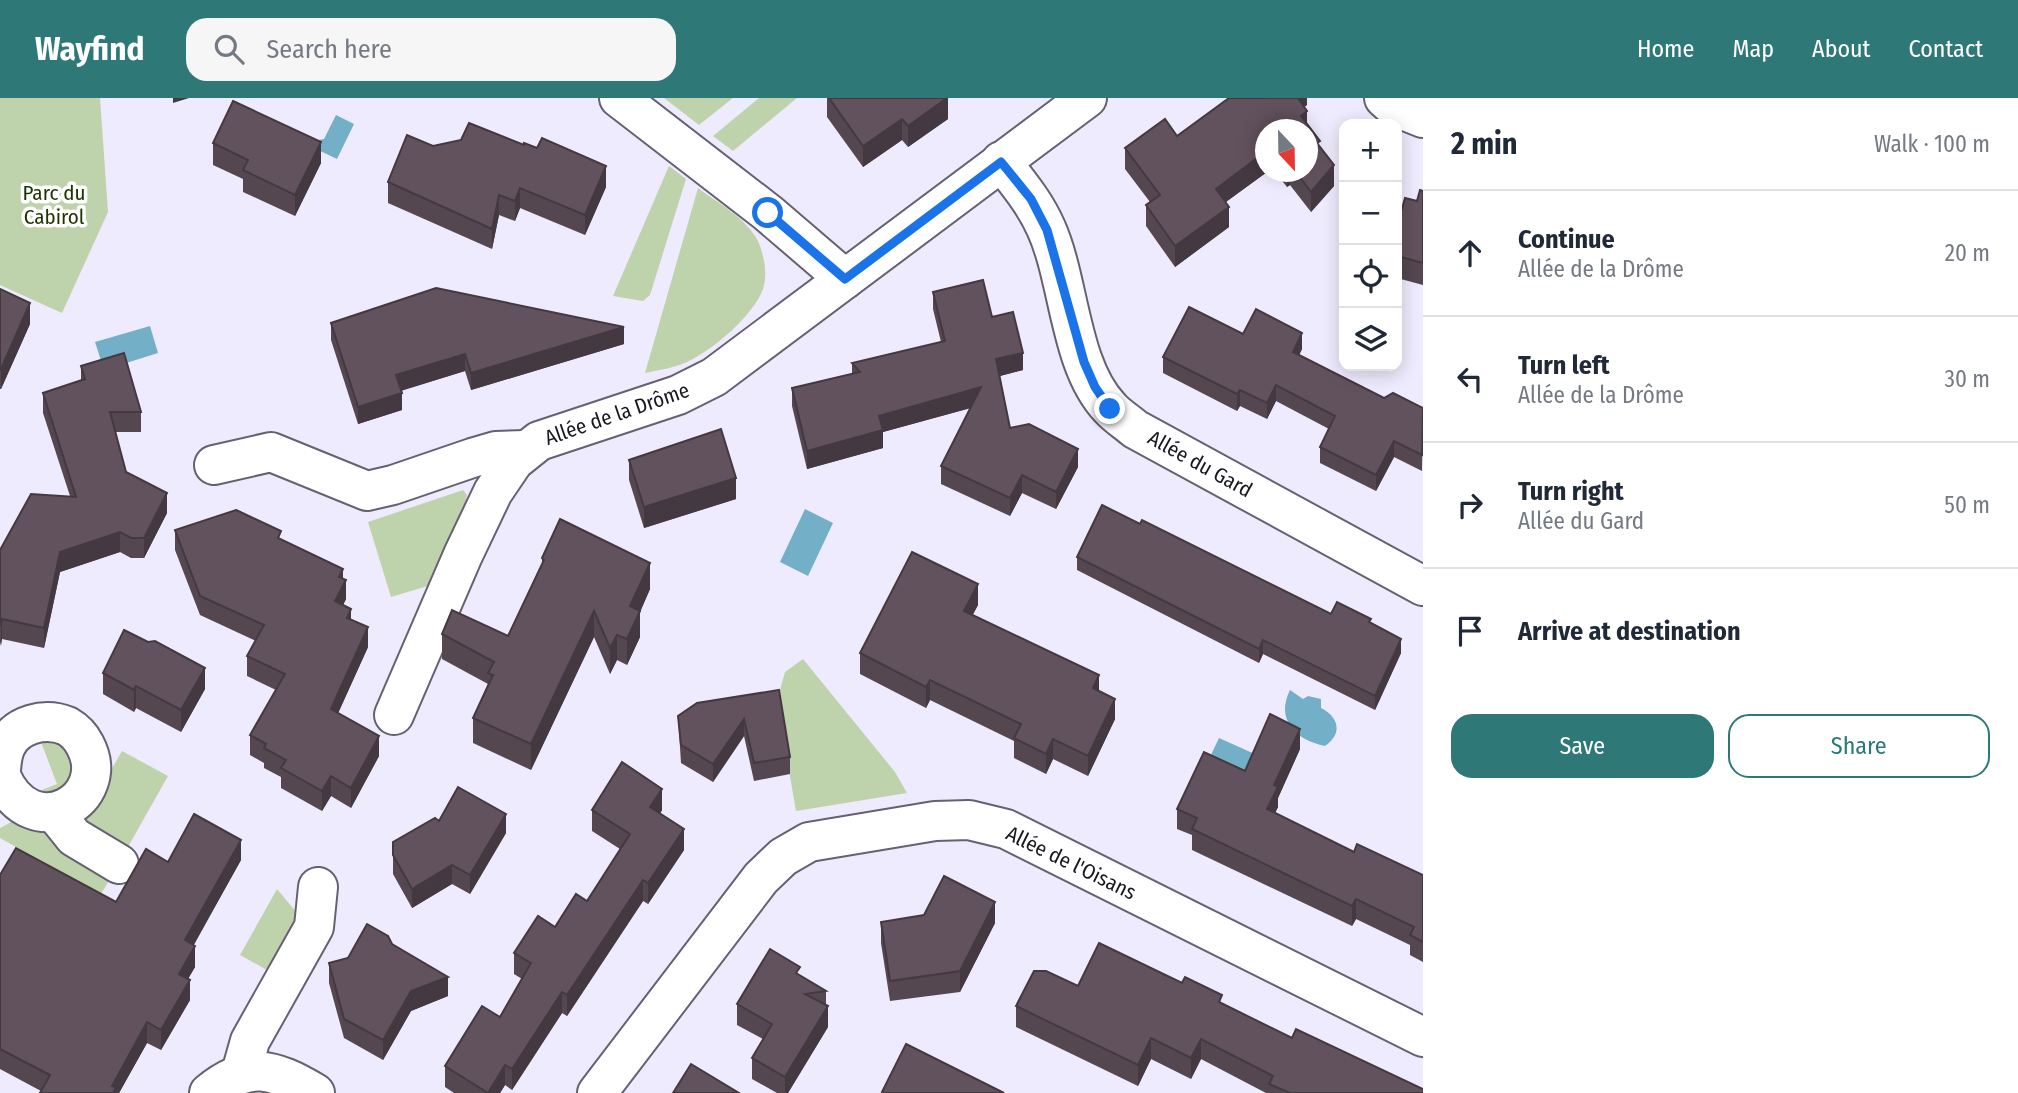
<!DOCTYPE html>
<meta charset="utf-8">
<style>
body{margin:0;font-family:"Fira Sans Condensed",sans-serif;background:#f6f6f7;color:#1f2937}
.controls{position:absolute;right:21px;top:21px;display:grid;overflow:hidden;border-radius:14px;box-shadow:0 4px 18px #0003}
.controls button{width:63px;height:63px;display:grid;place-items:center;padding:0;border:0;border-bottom:2px solid #e0e1e3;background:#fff;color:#1f2937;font:35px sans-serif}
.compass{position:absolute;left:1255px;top:21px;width:63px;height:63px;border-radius:50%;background:#fff;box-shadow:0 4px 18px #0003;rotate:158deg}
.stop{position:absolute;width:21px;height:21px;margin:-16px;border:5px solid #1a73e8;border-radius:50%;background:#fff}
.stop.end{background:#1a73e8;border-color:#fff;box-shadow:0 2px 7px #0008}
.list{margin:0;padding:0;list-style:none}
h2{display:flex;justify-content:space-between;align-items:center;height:91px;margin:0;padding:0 28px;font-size:30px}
h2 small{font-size:23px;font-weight:400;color:#747a83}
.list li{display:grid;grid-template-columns:46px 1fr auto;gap:21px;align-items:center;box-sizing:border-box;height:126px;padding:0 28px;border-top:2px solid #e0e1e3}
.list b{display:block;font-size:26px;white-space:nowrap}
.list p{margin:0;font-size:23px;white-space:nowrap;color:#747a83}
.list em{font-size:23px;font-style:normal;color:#747a83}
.actions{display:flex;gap:14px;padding:21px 28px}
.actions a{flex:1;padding:16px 0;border:2px solid #2e7878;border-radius:21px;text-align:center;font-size:24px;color:#2e7878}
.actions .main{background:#2e7878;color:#fff}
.icon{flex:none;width:38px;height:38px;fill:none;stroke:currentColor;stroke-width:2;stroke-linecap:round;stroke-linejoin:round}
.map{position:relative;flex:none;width:1423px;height:995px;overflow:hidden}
header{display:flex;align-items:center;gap:42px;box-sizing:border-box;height:98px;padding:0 35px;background:#2e7878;color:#fff}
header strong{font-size:33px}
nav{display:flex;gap:38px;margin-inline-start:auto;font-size:24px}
.search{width:490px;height:63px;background:#f6f6f7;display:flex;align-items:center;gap:18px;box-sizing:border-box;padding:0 24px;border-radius:21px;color:#747a83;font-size:26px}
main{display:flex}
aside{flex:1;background:#fff}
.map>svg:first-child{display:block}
.green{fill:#bed3ab}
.water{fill:#73afc7}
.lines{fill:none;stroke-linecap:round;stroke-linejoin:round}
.minor-casing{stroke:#656172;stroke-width:42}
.minor{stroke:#fff;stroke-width:38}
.wall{fill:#544750}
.shaded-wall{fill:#453941}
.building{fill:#62525d;stroke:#453941;stroke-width:2}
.route{stroke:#1a73e8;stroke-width:9}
.labels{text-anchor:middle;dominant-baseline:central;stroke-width:7;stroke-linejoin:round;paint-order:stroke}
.park-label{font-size:21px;fill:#1e3400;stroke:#fff}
.street-label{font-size:21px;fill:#19171e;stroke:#fff}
</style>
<header>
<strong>Wayfind</strong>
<div class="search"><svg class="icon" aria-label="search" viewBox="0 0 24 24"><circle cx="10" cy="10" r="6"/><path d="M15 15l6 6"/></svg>Search here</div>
<nav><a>Home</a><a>Map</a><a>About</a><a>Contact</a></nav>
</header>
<main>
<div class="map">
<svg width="1423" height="995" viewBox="0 0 1423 995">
<rect width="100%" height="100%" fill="#efebfe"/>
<g class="green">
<polygon points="0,0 100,0 108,114 62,215 0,187"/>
<polygon points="664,0 733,0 699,27"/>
<polygon points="759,0 797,0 733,53 713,38"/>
<polygon points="669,68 686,81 650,197 643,203 613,198"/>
<path d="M698,90c20,15 48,30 60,53 6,14 10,33 5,48 -10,27 -50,61 -76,73 -13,6 -28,8 -42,11z"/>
<polygon points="463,392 467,397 465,407 431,487 391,499 368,424"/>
<polygon points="803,561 895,674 907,695 796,713 777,603 785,574"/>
<polygon points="61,641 76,661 65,697 29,697 57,686 41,644 19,651 23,644"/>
<polygon points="122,653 168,678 124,756 78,730"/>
<polygon points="21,719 114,774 101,796 0,740 0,730"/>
<polygon points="277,791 303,822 274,876 240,857"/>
</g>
<g class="water">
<polygon points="336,17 354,26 337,61 314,50 318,42 324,41"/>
<polygon points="150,228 158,255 104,272 95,244"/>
<polygon points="805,411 833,425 808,478 780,464"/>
<path d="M1290,592l13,9 5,-3 13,3v9c18,9 22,26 4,38 -29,-6 -50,-26 -35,-56z"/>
<polygon points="1219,640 1257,657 1249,675 1209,661"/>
</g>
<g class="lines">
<defs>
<g id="minor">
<polyline points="619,0 768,115 845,181"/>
<polyline points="1384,0 1393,8 1423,20"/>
<path d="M1001,63c17,22 34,42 45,67 24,53 23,137 64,180 7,8 17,14 25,21l288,157"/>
<polyline points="214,367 271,354 367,393 393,387 472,360 496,353 525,352"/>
<polyline points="394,617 463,457 493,394 514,363 539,343 678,297 714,279 1087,0"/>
<path d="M0,679c2,-11 1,-21 6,-31 10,-22 39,-29 61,-20 7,4 14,11 18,19 29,54 -53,103 -84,31"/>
<polyline points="54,714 74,739 119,766"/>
<polyline points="241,975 250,943 314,829 318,789"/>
<path d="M209,995c39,-32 64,-25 106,0"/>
<polyline points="597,995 761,780 783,759 809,744 935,723 969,722 1006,731 1423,939"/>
</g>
</defs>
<use href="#minor" class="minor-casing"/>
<use href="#minor" class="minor"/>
</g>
<g class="wall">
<polygon points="827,0 948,0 948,21 908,49 902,42 863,69 827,19"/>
<polygon points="1307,0 1307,7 1304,9 1307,26 1320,49 1334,88 1311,114 1290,87 1287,89 1275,74 1307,74 1265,32 1267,74 1226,104 1229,129 1175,169 1146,128 1146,107 1150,104 1125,71 1125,50 1177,38"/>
<polygon points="213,45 321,65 295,118 243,94 243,81 213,67"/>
<polygon points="433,48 606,89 585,137 520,110 515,123 499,117 492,151 388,105 388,84"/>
<polygon points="1423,93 1423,187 1397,180 1397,110 1402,111 1417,103"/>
<polygon points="0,191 30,226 1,291 0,291"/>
<polygon points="933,194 992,219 1023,272 1000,278 1010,330 1078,369 1056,411 1022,395 1010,418 941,386 941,368 971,310 883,334 883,350 807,371 792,308 792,290 852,276 852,265 941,244 933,211"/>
<polygon points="331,225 624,246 471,292 465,273 401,293 402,312 358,326 331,242"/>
<polygon points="1243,236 1302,251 1299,257 1384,300 1423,310 1422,373 1394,359 1376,393 1320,365 1320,349 1329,331 1276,303 1267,321 1240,308 1237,313 1163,275 1163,259"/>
<polygon points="81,268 141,314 141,334 115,334 126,374 167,415 144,460 131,460 120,454 60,474 44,550 2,541 0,548 0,452 70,398 43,315 43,295 81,282"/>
<polygon points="629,362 736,401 644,430 629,382"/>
<polygon points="1140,426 1331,516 1371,526 1401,555 1375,612 1263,556 1259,565 1077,472 1077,459"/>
<polygon points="175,432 281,441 343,480 346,501 343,507 368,549 338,615 379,658 351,710 331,698 322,713 281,690 281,679 264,670 264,665 250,657 250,637 276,592 247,578 247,558 256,543 200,517 175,452"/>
<polygon points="542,460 650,491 640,514 640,539 627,567 617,562 610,576 594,539 531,672 473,645 473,620 488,586 442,561 442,536 508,538 542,466"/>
<polygon points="978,507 972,517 1099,593 1115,621 1088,678 1053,661 1046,676 1014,660 1014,643 930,602 926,610 860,576 860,555"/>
<polygon points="103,575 205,591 181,634 136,610 134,614 103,596"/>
<polygon points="779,592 790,659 790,676 754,683 744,638 713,684 681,665 678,618"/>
<polygon points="1300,651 1278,700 1278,709 1275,715 1354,754 1423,777 1423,864 1410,857 1410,847 1356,821 1352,828 1192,752 1192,737 1177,731 1177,711 1245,673"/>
<polygon points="592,712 662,712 660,716 684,752 648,806 643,803 567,918 562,915 512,992 505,987 500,995 454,995 445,989 445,968 500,919 522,881 514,876 514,855 555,829 587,803 620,751 592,733"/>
<polygon points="439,723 506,735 470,796 452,786 412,810 393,776 393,744"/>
<polygon points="241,762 193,847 195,869 188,881 190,902 161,952 147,945 119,995 40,995 41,993 0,971 0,777 116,804 168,764"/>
<polygon points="881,824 995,825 960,894 890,903 881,845"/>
<polygon points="392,846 448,898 411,913 383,962 344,940 329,885 329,865"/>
<polygon points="800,877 826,893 826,906 828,929 788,995 777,995 752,981 752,960 763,941 737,927 737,906"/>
<polygon points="1078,888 1222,905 1292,940 1423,995 1266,995 1201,961 1191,981 1151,961 1138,988 1016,929 1016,908"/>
</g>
<g class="shaded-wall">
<polygon points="173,0 189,0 173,5"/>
<polygon points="947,0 948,0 948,21 908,49 908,28"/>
<polygon points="1294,0 1307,0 1307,7 1294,16"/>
<polygon points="1307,13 1307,32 1301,18"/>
<polygon points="902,21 902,42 863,69 863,48"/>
<polygon points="321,44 321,65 295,118 295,97"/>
<polygon points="1265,54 1265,74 1267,74 1216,111 1216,91"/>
<polygon points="1334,67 1334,88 1311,114 1311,94"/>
<polygon points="606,68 606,89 585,137 585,117"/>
<polygon points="1287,74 1290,74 1290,87 1287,89"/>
<polygon points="520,90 520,110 515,123 515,103"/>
<polygon points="499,97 499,117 492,151 492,131"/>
<polygon points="1229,109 1229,129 1175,169 1175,148"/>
<polygon points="30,205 30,226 1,291 1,271"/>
<polygon points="624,229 624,246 471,292 471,275"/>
<polygon points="1302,235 1302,251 1293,270 1293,254"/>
<polygon points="1023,255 1023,272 996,279 996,261"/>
<polygon points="465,256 465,273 396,294 396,277"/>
<polygon points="1276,287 1276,303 1267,321 1267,305"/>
<polygon points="981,289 981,307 883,334 883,350 807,371 807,353 879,318"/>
<polygon points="1240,292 1240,308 1237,313 1237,296"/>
<polygon points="402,295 402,312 358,326 358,309"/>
<polygon points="1394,343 1394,359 1376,393 1376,377"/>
<polygon points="1078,351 1078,369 1056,411 1056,394"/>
<polygon points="1022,377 1022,395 1010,418 1010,400"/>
<polygon points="736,380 736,401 644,430 644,409"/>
<polygon points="167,395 167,415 144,460 144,440"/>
<polygon points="120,434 120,454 60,474 44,550 44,530 60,454"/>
<polygon points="650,465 650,491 640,514 640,539 627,567 627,541 630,508"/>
<polygon points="343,471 343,487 346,482 346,501 335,523 335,503 339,479"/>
<polygon points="978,486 978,507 964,534 964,513"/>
<polygon points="351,511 351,531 347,520"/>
<polygon points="594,513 594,539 531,672 531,646"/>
<polygon points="2,521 2,541 1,548 1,528"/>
<polygon points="368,529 368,549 331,631 331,611"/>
<polygon points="617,537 617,562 610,576 610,550"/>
<polygon points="1401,541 1401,555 1375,612 1375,598"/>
<polygon points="1263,542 1263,556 1259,565 1259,551"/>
<polygon points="205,570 205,591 181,634 181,612"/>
<polygon points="1099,577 1099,598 1093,590"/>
<polygon points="930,582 930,602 926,610 926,589"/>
<polygon points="136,588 136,610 134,614 134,592"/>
<polygon points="1115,601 1115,621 1088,678 1088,658"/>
<polygon points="744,621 744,638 713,684 713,666"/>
<polygon points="1300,631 1300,651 1278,700 1278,709 1267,731 1267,711 1274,687"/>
<polygon points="379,638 379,658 351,710 351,690"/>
<polygon points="1053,641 1053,661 1046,676 1046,656"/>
<polygon points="331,678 331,698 322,713 322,693"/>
<polygon points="662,691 662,712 650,730 650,709"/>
<polygon points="506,716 506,735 470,796 470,777"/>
<polygon points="684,731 684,752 648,806 648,785"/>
<polygon points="241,742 241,762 185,863 185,842"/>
<polygon points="452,767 452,786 412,810 412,791"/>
<polygon points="643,782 643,803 567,918 567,897"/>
<polygon points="1356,801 1356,821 1352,828 1352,808"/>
<polygon points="995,804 995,825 960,894 960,873"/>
<polygon points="195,848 195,869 179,896 179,876"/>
<polygon points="448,879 448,898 411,913 383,962 383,942 411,893"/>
<polygon points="190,882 190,902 161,952 161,932"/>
<polygon points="562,894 562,915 512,992 512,971"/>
<polygon points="828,908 828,929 788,995 785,995 785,979"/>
<polygon points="147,924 147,945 119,995 112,995 112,988"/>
<polygon points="1151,940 1151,961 1138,988 1138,967"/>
<polygon points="1201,941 1201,961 1191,981 1191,960"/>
<polygon points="505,967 505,987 500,995 488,995"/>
</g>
<g class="building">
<polygon points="829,0 947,0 908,28 902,21 863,48"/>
<polygon points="1229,0 1298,0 1307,13 1301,18 1320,43 1317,45 1334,67 1311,94 1296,74 1307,74 1307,32 1265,32 1265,54 1216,91 1229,109 1175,148 1146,107 1160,97 1125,50 1165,21 1177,38"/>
<polygon points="233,3 321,44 295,97 243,72 248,62 213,45"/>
<polygon points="469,25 524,47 524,45 537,50 542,40 606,68 585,117 520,90 515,103 499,97 492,131 388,84 407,37 433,48 461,42"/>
<polygon points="1420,92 1423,93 1423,165 1397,158 1397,110 1402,111 1405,100 1417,103"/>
<polygon points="983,182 992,219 1013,214 1023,255 996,261 1010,330 1029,326 1078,351 1056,394 1022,377 1010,400 941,368 981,289 879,318 883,332 807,353 792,290 860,274 852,265 945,243 933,194"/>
<polygon points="436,190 624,229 471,275 465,256 396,277 402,295 358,309 331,225"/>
<polygon points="0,191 30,205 1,271 0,270"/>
<polygon points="1189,209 1243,236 1256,211 1302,235 1293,254 1384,300 1393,295 1423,310 1422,357 1394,343 1376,377 1320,349 1335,318 1276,287 1267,305 1240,292 1237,296 1163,259"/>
<polygon points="124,255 141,314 110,314 126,374 167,395 144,440 131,440 120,434 60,454 44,530 2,521 0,528 0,452 31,396 76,399 43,295 85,281 81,268"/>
<polygon points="721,331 736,380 644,409 629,362"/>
<polygon points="1102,407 1140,426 1142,422 1331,516 1337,504 1371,521 1369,524 1401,541 1375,598 1263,542 1259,551 1077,459"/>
<polygon points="236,412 281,433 278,440 343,471 339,479 346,482 335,503 351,511 347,520 368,529 331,611 379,638 351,690 331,678 322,693 281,670 286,662 264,650 266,646 250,637 285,576 247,558 264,527 200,498 175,432"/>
<polygon points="560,421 650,465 630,508 640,513 627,541 617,537 610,550 594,513 531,646 473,620 493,577 488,575 494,564 442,536 452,512 508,538 544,462 542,460"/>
<polygon points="912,454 978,486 964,513 1099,577 1093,590 1115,601 1088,658 1053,641 1046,656 1014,640 1021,626 930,582 926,589 860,555"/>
<polygon points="124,532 148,544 155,543 205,570 181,612 136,588 134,592 103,575"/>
<polygon points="779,592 790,659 754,665 744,621 713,666 681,647 678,618 697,605"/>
<polygon points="1270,616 1300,631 1274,687 1278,689 1267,711 1354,754 1357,746 1423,777 1423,844 1410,837 1414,829 1356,801 1352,808 1192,731 1197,720 1177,711 1204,654 1245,673"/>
<polygon points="622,664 662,691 650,709 684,731 648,785 643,782 567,897 562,894 512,971 505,967 488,995 445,968 482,908 500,919 531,865 514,855 538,818 555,829 576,796 587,803 630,736 592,712"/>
<polygon points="458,689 506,716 470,777 452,767 412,791 393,757 393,744 435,720 439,723"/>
<polygon points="194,716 241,742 185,842 195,848 179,876 190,882 161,932 147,924 112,988 116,989 113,995 40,995 50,977 0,951 0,777 16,750 116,804 146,751 168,764"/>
<polygon points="944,778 995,804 960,873 890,883 881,824 924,817"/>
<polygon points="367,826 388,838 392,846 448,879 411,893 383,942 344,921 329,865 348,860"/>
<polygon points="1099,845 1182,885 1185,879 1222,897 1219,904 1292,940 1296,931 1423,991 1423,995 1290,995 1269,986 1273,978 1201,941 1191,960 1151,940 1138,967 1016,908 1034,873 1046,873 1078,888"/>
<polygon points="770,851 800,869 796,875 826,893 805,896 828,908 785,979 752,960 772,926 737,906"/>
<polygon points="906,946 1004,995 884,995 882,994"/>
<polygon points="691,966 739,995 673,995"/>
</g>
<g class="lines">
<polyline class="route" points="768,115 845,181 1001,64 1031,101 1047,132 1084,264 1095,289 1110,311"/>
</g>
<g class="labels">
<g class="park-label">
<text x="54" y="95">Parc du<tspan x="54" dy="24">Cabirol</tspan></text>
</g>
<g class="street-label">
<text transform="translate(617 316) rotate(-19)">Allée de la Drôme</text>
<text transform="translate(1200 366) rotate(29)">Allée du Gard</text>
<text transform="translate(1071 765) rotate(26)">Allée de l'Oisans</text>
</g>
</g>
</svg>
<div class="controls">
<button>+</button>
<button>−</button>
<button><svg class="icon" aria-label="locate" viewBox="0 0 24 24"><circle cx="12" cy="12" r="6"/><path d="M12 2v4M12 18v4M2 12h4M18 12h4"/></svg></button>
<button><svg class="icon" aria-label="layers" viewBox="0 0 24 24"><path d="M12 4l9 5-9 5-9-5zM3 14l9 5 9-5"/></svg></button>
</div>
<svg class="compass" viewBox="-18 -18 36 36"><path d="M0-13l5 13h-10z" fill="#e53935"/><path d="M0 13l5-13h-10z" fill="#747a83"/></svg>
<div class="stop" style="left:768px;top:115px"></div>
<div class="stop end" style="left:1110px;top:311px"></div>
</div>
<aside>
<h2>2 min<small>Walk · 100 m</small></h2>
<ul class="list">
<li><svg class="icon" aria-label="ahead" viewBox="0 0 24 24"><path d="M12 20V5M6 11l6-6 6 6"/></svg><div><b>Continue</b><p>Allée de la Drôme</p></div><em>20 m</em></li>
<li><svg class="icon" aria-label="left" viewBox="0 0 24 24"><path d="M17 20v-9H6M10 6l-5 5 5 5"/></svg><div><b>Turn left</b><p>Allée de la Drôme</p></div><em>30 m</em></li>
<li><svg class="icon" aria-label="right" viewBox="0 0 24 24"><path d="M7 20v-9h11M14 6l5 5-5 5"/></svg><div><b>Turn right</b><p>Allée du Gard</p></div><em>50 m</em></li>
<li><svg class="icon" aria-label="arrive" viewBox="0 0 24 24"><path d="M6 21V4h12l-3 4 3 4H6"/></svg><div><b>Arrive at destination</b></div></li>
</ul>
<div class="actions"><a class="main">Save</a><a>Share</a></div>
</aside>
</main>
